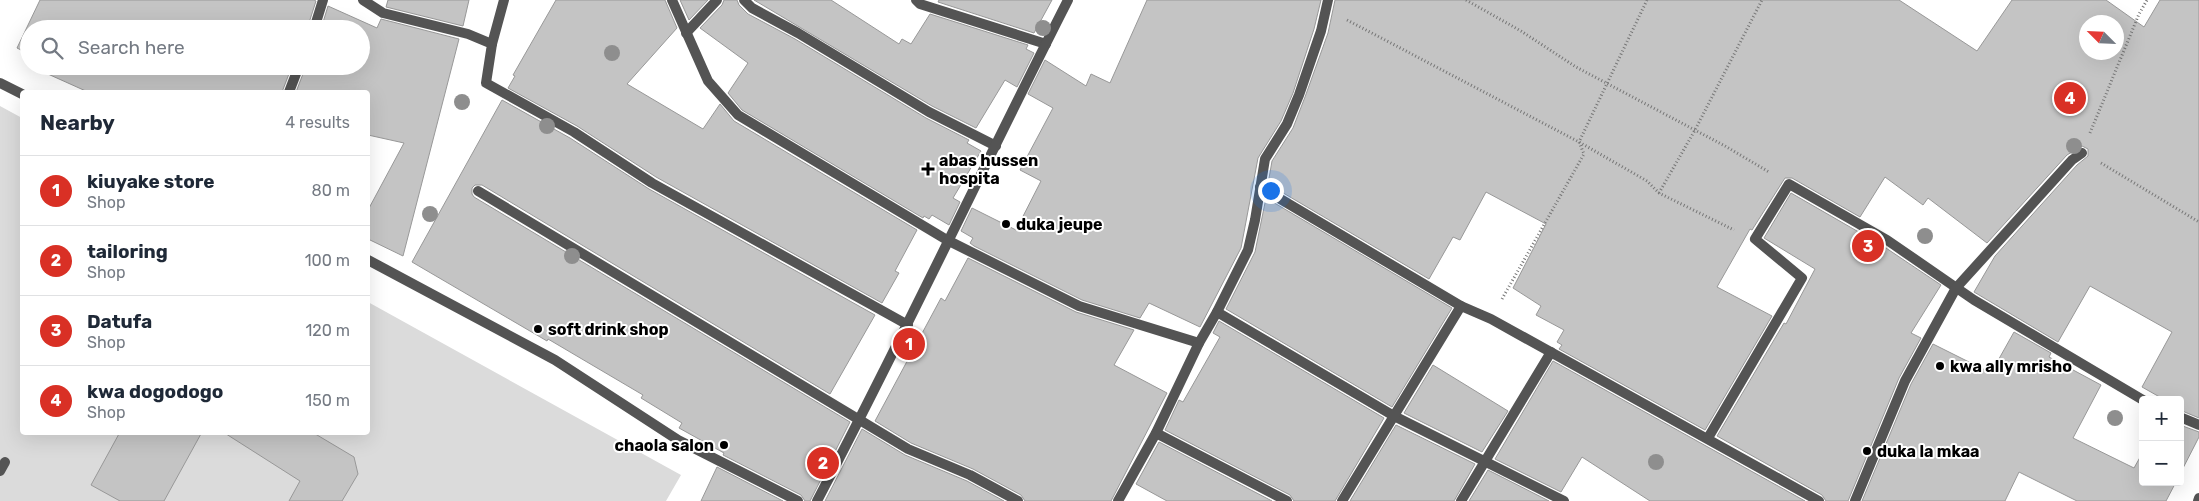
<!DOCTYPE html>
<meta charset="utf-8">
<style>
body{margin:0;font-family:Rubik,sans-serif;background:#f6f6f7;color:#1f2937}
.controls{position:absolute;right:15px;bottom:15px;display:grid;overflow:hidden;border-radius:5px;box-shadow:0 5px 20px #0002}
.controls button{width:45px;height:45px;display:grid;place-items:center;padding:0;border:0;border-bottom:1px solid #e0e1e3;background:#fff;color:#1f2937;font:25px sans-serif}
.compass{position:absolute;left:2079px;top:15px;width:45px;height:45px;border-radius:50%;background:#fff;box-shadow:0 5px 20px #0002;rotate:294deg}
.you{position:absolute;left:1270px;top:190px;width:18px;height:18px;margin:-12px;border:4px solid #fff;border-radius:50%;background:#1a73e8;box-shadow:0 0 0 8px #1a73e833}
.badge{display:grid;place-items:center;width:32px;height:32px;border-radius:50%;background:#d93025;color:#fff;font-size:16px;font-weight:700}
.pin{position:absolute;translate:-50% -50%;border:2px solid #fff;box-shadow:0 1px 5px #0006}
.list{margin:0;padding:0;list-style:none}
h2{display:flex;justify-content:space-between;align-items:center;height:65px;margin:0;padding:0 20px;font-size:21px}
h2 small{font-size:16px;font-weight:400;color:#747a83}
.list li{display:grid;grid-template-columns:32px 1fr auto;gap:15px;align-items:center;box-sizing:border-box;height:70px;padding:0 20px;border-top:1px solid #e0e1e3}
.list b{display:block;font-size:19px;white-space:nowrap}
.list p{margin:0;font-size:16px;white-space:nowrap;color:#747a83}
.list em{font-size:16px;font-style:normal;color:#747a83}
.icon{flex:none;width:28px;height:28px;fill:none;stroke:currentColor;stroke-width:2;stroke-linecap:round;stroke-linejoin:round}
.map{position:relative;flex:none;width:2199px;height:501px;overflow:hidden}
.search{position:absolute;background:#fff;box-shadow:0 5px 20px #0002;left:20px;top:20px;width:350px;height:55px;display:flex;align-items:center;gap:12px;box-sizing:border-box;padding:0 18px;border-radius:28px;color:#747a83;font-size:19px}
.panel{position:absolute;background:#fff;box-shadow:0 5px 20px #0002;left:20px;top:90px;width:350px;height:345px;border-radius:5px}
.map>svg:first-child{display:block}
.green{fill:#dbdbdb}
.building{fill:#c4c4c4;stroke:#989898;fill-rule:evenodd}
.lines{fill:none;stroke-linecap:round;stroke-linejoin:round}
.path{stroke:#767676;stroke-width:3;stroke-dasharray:1 2.5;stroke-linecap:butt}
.service{stroke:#545454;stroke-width:10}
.minor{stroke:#545454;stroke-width:10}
.tree{fill:#8e8e8e}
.poi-dot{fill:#000;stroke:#fff;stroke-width:2}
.labels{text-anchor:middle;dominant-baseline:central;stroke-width:4;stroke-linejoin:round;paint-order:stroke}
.poi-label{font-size:16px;font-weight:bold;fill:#000;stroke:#fff;text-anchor:start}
</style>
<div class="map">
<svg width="2199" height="501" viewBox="0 0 2199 501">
<rect width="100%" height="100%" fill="#fff"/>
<polygon class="green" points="0,106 22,118 22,432 368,432 368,302 681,475 666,501 0,501"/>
<g class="building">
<polygon points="40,0 314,0 316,1 307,29 29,29 29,54 17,48"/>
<polygon points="388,0 469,0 463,26 386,7"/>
<polygon points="556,0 665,0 677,28 627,84 703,129 720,104 734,121 917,230 895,271 899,273 882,303 656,177 577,126 508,88 515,76 513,75"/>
<polygon points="680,0 708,0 689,20"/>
<polygon points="724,0 737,0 739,5 748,14 795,39 926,118 969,140 967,143 981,151 953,198 960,202 949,225 932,215 929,219 924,216 923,218 742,110 728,93 748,63 700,28 722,5"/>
<polygon points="754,0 831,0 899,44 902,39 911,44 930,14 1028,45 1026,49 1034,53 1017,87 1005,80 976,128 932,106"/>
<polygon points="939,0 1052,0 1034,33 938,2"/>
<polygon points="1147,0 1321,0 1314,29 1293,93 1281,121 1258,158 1241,248 1200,327 1149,303 1140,318 1082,300 974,246 970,243 973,238 961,231 972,208 1016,230 1041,181 1020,170 1053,108 1028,94 1045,60 1086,86 1091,74 1110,83"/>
<path d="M1335,0h564l78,51 35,-51h94l38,27 16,-27h39v418l-19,-8v-10h-15l-23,-13 30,-55 -82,-46 -32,56 -84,-50 21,-36 82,-91 11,-9v-7l-6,-3 -15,9 -80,88 -59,-45 -5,7 -38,-28 -25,40 -68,-39h-7l-33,52 -2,-1 -33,58 55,29 -67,114 -146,-81 3,-4 -5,-3 7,-12 -28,-15 5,-9 -28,-18 33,-64 -60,-32 -26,48 -7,-3 -24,42 -161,-95 4,-23 21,-33 12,-31 23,-64zM2086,22h30v30h-30z"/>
<polygon points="328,6 377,28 381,19 459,39 403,256 368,239 368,210 404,143 368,135 368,92 296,92 306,66 361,66 361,29 321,29"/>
<polygon points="41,66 292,66 282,92 88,92 39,70"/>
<polygon points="502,100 570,138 649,189 875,315 830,394 482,185 475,185 472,188 472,194 474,197 850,422 810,501 805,501 801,495 723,455 724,453 679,428 682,423 641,398 643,395 548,339 547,341 412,262"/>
<polygon points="1791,193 1883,246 1941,285 1911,333 1921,338 1899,378 1848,501 1826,501 1822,495 1717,436 1784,323 1786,324 1815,269 1764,238"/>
<polygon points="1266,198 1452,308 1392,407 1226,309 1255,252"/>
<polygon points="968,258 1076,312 1134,330 1114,365 1167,393 1111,501 1025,501 1021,495 973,469 911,443 875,421 941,298 945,301"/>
<polygon points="1219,321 1384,418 1335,501 1294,501 1290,495 1165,430 1179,400 1183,402 1220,337 1213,333"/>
<polygon points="2014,332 2051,353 2049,357 2101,385 2073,438 2134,468 2143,452 2143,482 2176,482 2166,501 2077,501 2019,472 2005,501 1862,501 1911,384 1933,344 1991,373"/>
<polygon points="1553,361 1805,501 1650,501 1582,457 1561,492 1495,459"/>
<polygon points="1433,365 1508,411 1482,452 1404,413"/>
<polygon points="1396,425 1475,464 1454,501 1350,501"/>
<polygon points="2180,425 2199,432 2199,437 2180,474"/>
<polygon points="862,429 905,455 967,481 1004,501 825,501"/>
<polygon points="120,432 202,432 164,501 120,501 91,485"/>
<polygon points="223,432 312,432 354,457 358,474 342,501 289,501 300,481"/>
<polygon points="1159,442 1272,501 1167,501 1136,484"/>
<polygon points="717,467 783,501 701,501"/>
<polygon points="1488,470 1549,501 1469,501"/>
</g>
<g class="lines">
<g class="path">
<polyline points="1466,0 1521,31 1576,67 1725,146 1769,172"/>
<polyline points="1347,20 1579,142 1647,181 1659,193 1669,198 1734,230"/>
<polyline points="2090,133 2139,14 2147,0"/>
<polyline points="2101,163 2199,222"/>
<polyline points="1659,193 1695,130 1762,0"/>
<polyline points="1502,299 1584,154 1579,142 1647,0"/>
</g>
<polyline class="service" points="0,471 5,462"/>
<g class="minor">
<polyline points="363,0 383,13 468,34 492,44 486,83 574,132 652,183 908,325"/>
<polyline points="672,0 708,81 738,115 947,240 1079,306 1199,343"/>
<polyline points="744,0 752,8 798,33 929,112 996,146"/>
<polyline points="916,0 920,4 1046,44"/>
<polyline points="314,29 323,0"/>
<polyline points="686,33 717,0"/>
<polyline points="492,44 504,0"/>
<polyline points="0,83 22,94"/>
<polyline points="289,92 299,66"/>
<polyline points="1260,187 1461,306 1491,319 1819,501"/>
<polyline points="478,191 908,449 970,475 1018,501"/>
<polyline points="368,260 555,360 678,440 798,501"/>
<polyline points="1217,312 1394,416 1564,501"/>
<polyline points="2180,417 2199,425"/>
<polyline points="1156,433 1287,501"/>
<polyline points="1708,438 1802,278 1755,239 1789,184 1887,240 1974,300 2143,400"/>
<path d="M817,501c87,-165 166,-334 251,-501"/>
<polyline points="1118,501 1156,433 1199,343 1217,312 1248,250 1255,220 1265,159 1287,124 1299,95 1321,31 1328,0"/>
<polyline points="1342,501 1461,306"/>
<polyline points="1461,501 1551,352"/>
<polyline points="1855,501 1905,381 1956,288 2072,160 2082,153"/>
<polyline points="2198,501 2199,498"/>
</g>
</g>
<g class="tree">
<circle cx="1043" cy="28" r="8"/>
<circle cx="612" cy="53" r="8"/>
<circle cx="462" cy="102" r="8"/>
<circle cx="547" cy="126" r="8"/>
<circle cx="2074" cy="146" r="8"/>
<circle cx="430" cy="214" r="8"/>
<circle cx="1925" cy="236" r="8"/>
<circle cx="572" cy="256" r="8"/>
<circle cx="2115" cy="418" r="8"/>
<circle cx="1656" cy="462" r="8"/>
</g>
<g class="poi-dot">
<path d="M925.5 161.5h5v5h5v5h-5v5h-5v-5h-5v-5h5z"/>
<circle cx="1006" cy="224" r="5"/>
<circle cx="538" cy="329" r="5"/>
<circle cx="1940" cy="366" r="5"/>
<circle cx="724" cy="445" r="5"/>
<circle cx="1867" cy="451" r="5"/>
</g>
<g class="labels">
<g class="poi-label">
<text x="939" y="160">abas hussen<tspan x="939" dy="18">hospita</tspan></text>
<text x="1016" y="224">duka jeupe</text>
<text x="548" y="329">soft drink shop</text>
<text x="1950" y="366">kwa ally mrisho</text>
<text x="714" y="445" text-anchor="end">chaola salon</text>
<text x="1877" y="451">duka la mkaa</text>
</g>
</g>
</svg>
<div class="controls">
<button>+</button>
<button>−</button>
</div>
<svg class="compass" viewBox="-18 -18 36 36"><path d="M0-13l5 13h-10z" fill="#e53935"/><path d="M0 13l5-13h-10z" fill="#747a83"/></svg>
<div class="you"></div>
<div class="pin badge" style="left:909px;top:344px">1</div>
<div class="pin badge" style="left:823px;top:463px">2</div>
<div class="pin badge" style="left:1868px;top:246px">3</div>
<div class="pin badge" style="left:2070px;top:98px">4</div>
<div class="search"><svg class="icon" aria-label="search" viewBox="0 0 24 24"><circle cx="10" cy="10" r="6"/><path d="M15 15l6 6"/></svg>Search here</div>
<section class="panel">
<h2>Nearby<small>4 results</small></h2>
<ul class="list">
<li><span class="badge">1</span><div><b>kiuyake store</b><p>Shop</p></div><em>80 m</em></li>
<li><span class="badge">2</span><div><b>tailoring</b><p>Shop</p></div><em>100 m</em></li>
<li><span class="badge">3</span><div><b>Datufa</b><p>Shop</p></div><em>120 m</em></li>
<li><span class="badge">4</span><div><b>kwa dogodogo</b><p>Shop</p></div><em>150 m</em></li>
</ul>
</section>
</div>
